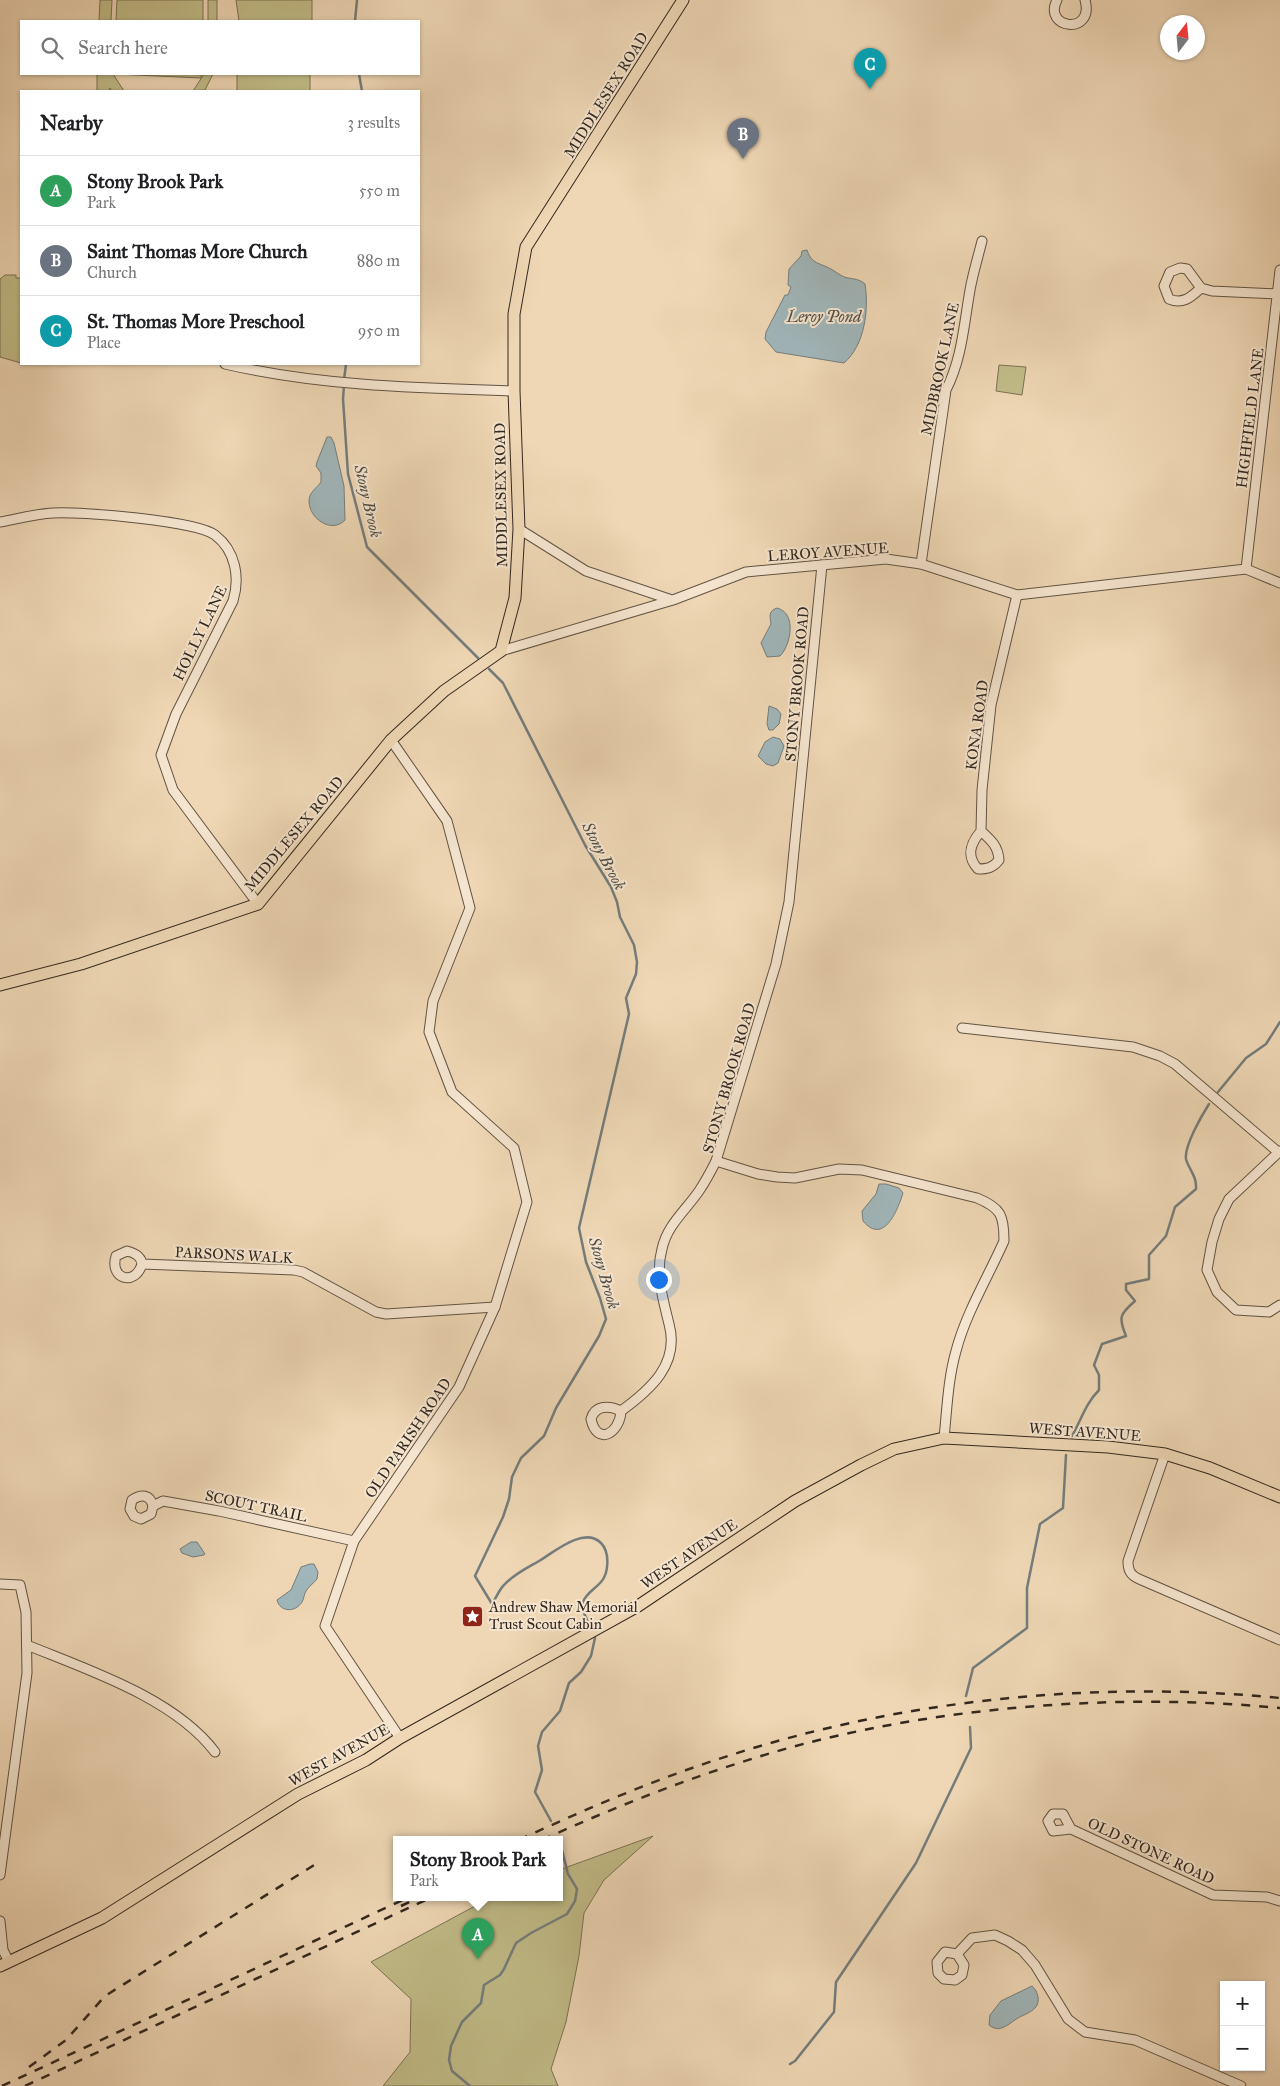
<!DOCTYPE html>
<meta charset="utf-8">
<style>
body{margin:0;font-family:"IM FELL Great Primer",serif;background:#f2f2f2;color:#202124}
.controls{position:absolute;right:15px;bottom:15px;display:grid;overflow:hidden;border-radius:0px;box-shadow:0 1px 4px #0004}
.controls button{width:45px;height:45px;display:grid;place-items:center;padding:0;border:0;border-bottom:1px solid #e0e0e0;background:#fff;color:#202124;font:25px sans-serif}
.compass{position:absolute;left:1160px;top:15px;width:45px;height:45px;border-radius:50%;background:#fff;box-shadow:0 1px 4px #0004;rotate:16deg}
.you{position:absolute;left:658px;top:1279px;width:18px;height:18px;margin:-12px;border:4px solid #fff;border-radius:50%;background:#1a73e8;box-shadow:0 0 0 8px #1a73e833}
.badge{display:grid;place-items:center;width:32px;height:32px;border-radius:50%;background:#0f766e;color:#fff;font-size:16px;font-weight:700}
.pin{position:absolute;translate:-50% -41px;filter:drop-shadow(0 1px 2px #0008)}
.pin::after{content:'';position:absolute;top:26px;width:18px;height:15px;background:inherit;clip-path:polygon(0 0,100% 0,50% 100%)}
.popup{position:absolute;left:393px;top:1836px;width:170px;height:65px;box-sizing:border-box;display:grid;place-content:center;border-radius:0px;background:#fff;filter:drop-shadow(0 1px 4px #0005);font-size:16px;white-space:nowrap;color:#757577}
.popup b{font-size:19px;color:#202124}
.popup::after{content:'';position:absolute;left:50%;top:100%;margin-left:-10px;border:10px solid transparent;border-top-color:#fff}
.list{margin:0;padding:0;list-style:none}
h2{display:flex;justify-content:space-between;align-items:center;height:65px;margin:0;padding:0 20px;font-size:21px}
h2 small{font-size:16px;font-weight:400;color:#757577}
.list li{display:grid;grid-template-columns:32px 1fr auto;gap:15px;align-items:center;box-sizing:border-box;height:70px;padding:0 20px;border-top:1px solid #e0e0e0}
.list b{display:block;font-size:19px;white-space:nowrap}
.list p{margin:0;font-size:16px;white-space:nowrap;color:#757577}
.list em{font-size:16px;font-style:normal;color:#757577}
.icon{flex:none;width:28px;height:28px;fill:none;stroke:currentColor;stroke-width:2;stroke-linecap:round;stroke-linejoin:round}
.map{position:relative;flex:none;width:1280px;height:2086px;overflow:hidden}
.search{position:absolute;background:#fff;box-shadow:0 1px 4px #0004;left:20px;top:20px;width:400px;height:55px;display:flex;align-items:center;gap:12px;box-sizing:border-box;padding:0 18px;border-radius:0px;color:#757577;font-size:19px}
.panel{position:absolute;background:#fff;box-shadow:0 1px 4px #0004;left:20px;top:90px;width:400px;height:275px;border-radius:0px}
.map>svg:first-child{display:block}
.green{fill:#c1bc88;stroke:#7a7254}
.water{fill:#a0b6ba;stroke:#747d7c}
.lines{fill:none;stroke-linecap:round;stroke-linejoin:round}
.stream{stroke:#747d7c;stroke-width:2.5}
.minor-casing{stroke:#615444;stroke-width:11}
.major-casing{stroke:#32281f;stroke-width:13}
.minor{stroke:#f5e5cf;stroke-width:9}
.major{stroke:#efd7b5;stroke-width:11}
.rail{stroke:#32281f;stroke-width:2.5;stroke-dasharray:9 9;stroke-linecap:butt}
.labels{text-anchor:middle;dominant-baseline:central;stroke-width:4;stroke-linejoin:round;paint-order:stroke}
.street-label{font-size:15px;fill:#32281f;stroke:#f5e5cf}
.poi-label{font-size:15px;fill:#32281f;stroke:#f5e5cf;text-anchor:start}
.water-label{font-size:16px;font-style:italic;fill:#4e4c46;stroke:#f5e5cf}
</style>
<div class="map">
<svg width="1280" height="2086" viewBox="0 0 1280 2086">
<rect width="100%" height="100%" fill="#efd7b5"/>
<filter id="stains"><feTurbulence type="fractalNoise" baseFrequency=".004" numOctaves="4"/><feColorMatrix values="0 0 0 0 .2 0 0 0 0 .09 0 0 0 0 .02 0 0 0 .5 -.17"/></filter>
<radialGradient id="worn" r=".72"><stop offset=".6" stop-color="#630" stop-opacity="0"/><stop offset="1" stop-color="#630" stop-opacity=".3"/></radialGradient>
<g class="green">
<polygon points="100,0 112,0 111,21 99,21"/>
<polygon points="117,0 203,0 203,21 116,21"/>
<rect x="208" y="0" width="9" height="21"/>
<polygon points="236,0 312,0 312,21 239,21"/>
<polygon points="97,74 113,74 124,91 112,91 110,88 109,91 97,91"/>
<polygon points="114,74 201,74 201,78"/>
<polygon points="204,74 213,74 205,90 193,91"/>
<rect x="237" y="74" width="73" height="17"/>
<polygon points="5,275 16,275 16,278 21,278 21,363 0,357 0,279"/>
<polygon points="999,365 1026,367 1022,395 996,391"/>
<polygon points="653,1836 604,1880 584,1913 579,1956 566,2022 551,2069 558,2086 383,2086 410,2052 411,1999 371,1962 490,1898 559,1898 559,1870"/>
</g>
<g class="water">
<path d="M807,250c4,14 13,13 24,19 4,2 7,5 11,7 8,4 15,1 23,8 4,25 0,61 -21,79l-68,-11 -11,-13 1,-7 19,-37h3l3,-8 -3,-2 1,-16 12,-13 1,-5z"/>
<path d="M327,437h4l3,6 10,43 1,34c-13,14 -36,-1 -36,-19 0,-9 8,-13 12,-19v-9l-5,-7 1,-4z"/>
<path d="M777,608c20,5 14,37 3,48l-13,1 -6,-14 10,-19c-1,-7 -3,-13 6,-16z"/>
<polygon points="769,706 777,709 781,714 779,724 773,730 769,730 767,724"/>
<polygon points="773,737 780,739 784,746 778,763 773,766 766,764 758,756 765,742"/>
<path d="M886,1184l13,4 4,5c-5,16 -19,53 -40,28l-1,-10 14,-17 3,-10z"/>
<polygon points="191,1542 197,1542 205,1554 204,1555 193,1557 182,1553 180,1549"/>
<path d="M310,1564h4l4,8 -1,7c-3,4 -9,8 -11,12 -2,3 -2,8 -4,11 -7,11 -22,10 -25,-2l14,-10 10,-23z"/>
<path d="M1032,1986c4,4 5,6 6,11 2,13 -11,16 -20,21 -10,6 -18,16 -29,7l1,-10 11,-14z"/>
</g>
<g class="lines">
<g class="stream">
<polyline points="355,21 357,0"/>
<polyline points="359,74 362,91"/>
<polyline points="344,380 346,364"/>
<polyline points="344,385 343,399 348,474 367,547 478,658"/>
<path d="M489,669l14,14 82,162 26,42 6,15 3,15 14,28 3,17 -1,12 -10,24 3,16 -50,214 7,34 14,36 6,21 -7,17 -43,72 -12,28 -23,22 -9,19 -3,22 -6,18 -28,59 17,28c4,-6 7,-14 12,-19 10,-11 23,-17 35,-24 15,-9 45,-35 62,-18 9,9 8,30 0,39 -6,7 -15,11 -18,20 -2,8 3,15 6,22"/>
<polyline points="1218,1092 1246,1058 1266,1044 1280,1022"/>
<path d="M1072,1436c9,-16 14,-33 27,-46v-15l-5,-10 8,-21 24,-8c-8,-19 -6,-22 9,-35l-9,-11v-6l23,-5v-24l17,-19 9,-29 21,-18c1,-13 -7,-19 -10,-30 -2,-13 16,-44 23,-55"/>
<polyline points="966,1696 973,1668 1027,1628 1027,1588 1040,1524 1063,1508 1066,1455"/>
<polyline points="551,1821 535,1792 542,1770 538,1746 542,1732 560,1711 569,1683 581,1672 591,1656 595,1638"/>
<polyline points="790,2064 795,2061 834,2012 836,1982 916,1863 971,1748 970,1727"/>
<polyline points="470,2086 452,2071 449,2060 451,2046 462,2022 481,2003 484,1985 500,1975 504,1969 516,1943 531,1933 567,1914 575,1901 577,1889 568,1874 560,1842"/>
</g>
<defs>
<g id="minor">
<path d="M1057,0c-15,29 38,36 28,0"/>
<path d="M1201,288l-14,-19 -7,-1 -10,4 -6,14 5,13c14,6 22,-2 32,-11l11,3 68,3"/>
<path d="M225,364c94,22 192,24 289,27"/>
<path d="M0,522c17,-3 35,-8 53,-9 26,-2 144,8 162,22 21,16 25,43 18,66l-57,113 -15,41 12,35 85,114"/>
<polyline points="519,529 586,571 672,600"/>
<path d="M921,564l25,-174c16,-31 18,-66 24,-100 3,-17 8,-33 12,-49"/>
<polyline points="1246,569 1280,270"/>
<polyline points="501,651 673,600 746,572 886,559 921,564 1017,595 1246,569 1280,583"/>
<polyline points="391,740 447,821 470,908 433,1001 429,1032 452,1092 514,1148 527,1202 495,1307 459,1387 354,1541 325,1626 400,1738"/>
<path d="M981,831c-11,13 -15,25 -3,38 9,0 15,-1 21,-9 -1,-14 -8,-20 -18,-29l1,-41 9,-85 26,-110"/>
<polyline points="962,1028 1133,1047 1160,1056 1175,1064 1278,1152"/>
<polyline points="1280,1151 1229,1199 1219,1219 1212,1242 1207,1270 1217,1292 1236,1310 1269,1312 1280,1305"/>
<path d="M716,1161l42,13 19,3 18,1 44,-9 23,1 115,28c24,10 27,17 27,43 -16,36 -38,72 -48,110 -8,28 -9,58 -12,87"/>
<path d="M142,1264c-1,-8 -7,-11 -15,-13l-11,5c-7,23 19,31 26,8l152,6 9,2 73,40 10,2 109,-7"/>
<path d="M621,1411c-12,-6 -26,-6 -30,8 6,28 29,14 30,-8 29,-21 59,-47 48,-87 -6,-25 -14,-50 -7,-75 5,-24 24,-39 37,-58 6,-9 12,-20 17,-30l60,-197 13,-62 33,-337"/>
<path d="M1165,1454l-37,107c0,9 2,14 11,18l141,61"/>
<path d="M153,1506c-3,-12 -12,-12 -21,-6l-2,9 4,7 7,3 10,-5 2,-8 10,-5 56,10 135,30"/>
<polyline points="0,1584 20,1585 26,1612 27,1673 0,1875"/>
<path d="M27,1645c61,25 147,53 188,107"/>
<polyline points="1071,1829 1063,1814 1053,1814 1048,1821 1053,1831 1071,1829 1213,1895 1267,1897 1280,1901"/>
<polyline points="0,1921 3,1950 9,1962"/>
<polygon points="945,1952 957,1954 964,1965 962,1975 955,1980 944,1979 938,1973 937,1962"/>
<polyline points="957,1954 972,1938 995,1935 1008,1941 1022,1950 1035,1965 1068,2019 1085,2032 1135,2040 1241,2086"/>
</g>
<g id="major">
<polyline points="0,985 81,964 258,904 391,740 444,691 501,651 515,598 519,529 514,391 514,314 526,247 683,0"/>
<polyline points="0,1966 102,1918 298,1794 366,1760 400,1738 638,1606 795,1501 861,1465 894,1449 944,1438 1108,1447 1165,1454 1210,1468 1280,1497"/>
</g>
</defs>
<use href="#minor" class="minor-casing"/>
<use href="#major" class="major-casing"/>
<use href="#minor" class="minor"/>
<use href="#major" class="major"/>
<g class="rail">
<path d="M519,1840c69,-32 139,-62 212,-85 174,-56 367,-75 549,-57"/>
<path d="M542,1840c86,-39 174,-73 265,-97 150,-38 319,-50 473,-35"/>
<polyline points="401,1906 418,1898"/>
<polyline points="29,2067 66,2040 105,1996 319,1862"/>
<polyline points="2,2086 407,1898"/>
<polyline points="25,2086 430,1898"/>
</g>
</g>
<defs>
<symbol id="sight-square" viewBox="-11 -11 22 22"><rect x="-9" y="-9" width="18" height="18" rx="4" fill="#8f2418" stroke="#f5e5cf"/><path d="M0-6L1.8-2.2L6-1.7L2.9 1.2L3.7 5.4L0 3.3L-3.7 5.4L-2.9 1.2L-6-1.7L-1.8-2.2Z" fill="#fff"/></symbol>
</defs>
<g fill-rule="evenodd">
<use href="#sight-square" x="460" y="1604" width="25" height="25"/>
</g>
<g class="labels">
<g class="street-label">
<text transform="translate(606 95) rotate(-58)">MIDDLESEX ROAD</text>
<text transform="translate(940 369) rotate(-78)">MIDBROOK LANE</text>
<text transform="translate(1250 418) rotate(-83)">HIGHFIELD LANE</text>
<text transform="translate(501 495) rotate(-91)">MIDDLESEX ROAD</text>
<text transform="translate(828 552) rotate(-4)">LEROY AVENUE</text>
<text transform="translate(200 633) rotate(-64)">HOLLY LANE</text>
<text transform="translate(797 684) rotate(-85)">STONY BROOK ROAD</text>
<text transform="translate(977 725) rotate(-82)">KONA ROAD</text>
<text transform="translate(294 834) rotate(-50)">MIDDLESEX ROAD</text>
<text transform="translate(729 1078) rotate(-74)">STONY BROOK ROAD</text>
<text transform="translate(234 1255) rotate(3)">PARSONS WALK</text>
<text transform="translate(1085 1432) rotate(4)">WEST AVENUE</text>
<text transform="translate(408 1438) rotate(-56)">OLD PARISH ROAD</text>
<text transform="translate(256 1506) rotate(12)">SCOUT TRAIL</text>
<text transform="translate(689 1554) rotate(-34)">WEST AVENUE</text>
<text transform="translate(339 1755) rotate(-29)">WEST AVENUE</text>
<text transform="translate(1151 1851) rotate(25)">OLD STONE ROAD</text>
</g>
<g class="poi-label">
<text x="489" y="1607">Andrew Shaw Memorial<tspan x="489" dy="17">Trust Scout Cabin</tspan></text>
</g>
<g class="water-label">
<text x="824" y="316">Leroy Pond</text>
<text transform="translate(368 501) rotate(77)">Stony Brook</text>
<text transform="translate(604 856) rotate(62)">Stony Brook</text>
<text transform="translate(604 1273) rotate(74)">Stony Brook</text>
</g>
</g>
<rect width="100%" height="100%" filter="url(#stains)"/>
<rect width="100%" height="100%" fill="url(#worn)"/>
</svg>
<div class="controls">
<button>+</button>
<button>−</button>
</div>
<svg class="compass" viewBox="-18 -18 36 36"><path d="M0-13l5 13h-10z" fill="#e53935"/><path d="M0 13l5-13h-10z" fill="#757577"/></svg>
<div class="you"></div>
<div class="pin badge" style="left:478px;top:1959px;background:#2e9e5b">A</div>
<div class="popup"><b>Stony Brook Park</b>Park</div>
<div class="pin badge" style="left:743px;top:159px;background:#6b7280">B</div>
<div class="pin badge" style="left:870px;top:89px;background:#0f9aa8">C</div>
<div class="search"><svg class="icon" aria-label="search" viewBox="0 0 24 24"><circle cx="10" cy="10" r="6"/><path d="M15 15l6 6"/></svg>Search here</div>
<section class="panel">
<h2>Nearby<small>3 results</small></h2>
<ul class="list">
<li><span class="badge" style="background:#2e9e5b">A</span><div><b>Stony Brook Park</b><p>Park</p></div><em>550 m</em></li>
<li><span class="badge" style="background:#6b7280">B</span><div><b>Saint Thomas More Church</b><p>Church</p></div><em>880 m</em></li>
<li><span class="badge" style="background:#0f9aa8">C</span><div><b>St. Thomas More Preschool</b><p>Place</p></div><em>950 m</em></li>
</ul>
</section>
</div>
